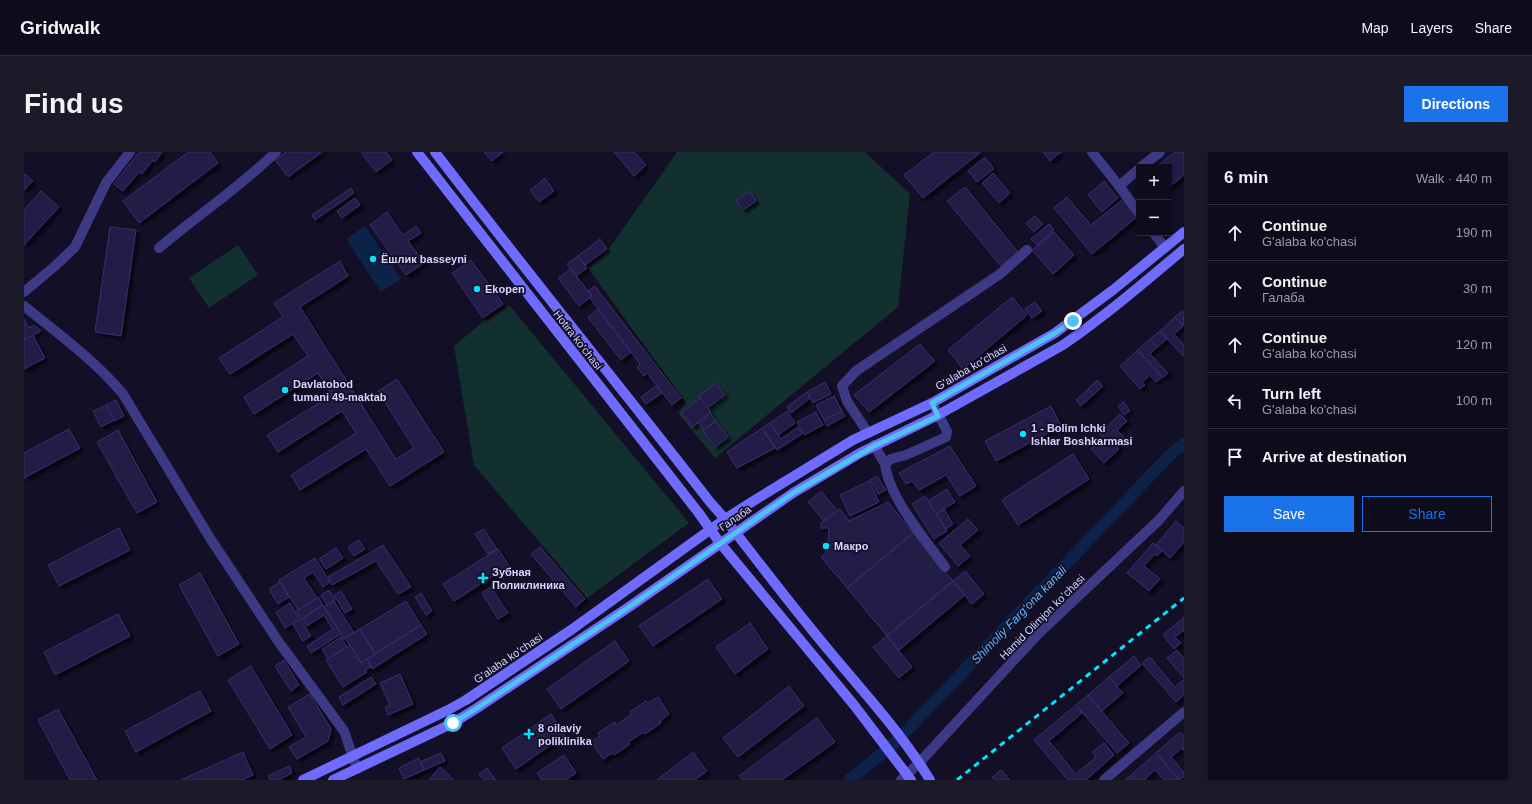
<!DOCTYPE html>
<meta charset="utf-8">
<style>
body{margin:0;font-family:Arial,sans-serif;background:#1c1929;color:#f1f3f6}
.controls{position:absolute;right:12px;top:12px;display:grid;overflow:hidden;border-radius:0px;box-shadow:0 2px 6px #0003}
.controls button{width:36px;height:36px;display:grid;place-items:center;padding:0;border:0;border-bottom:1px solid #2e2b3b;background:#0e0b1c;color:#f1f3f6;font:20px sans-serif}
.stop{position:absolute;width:12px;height:12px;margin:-9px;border:3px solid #4fc3f7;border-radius:50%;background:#fff}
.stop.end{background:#4fc3f7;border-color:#fff;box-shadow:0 1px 4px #0008}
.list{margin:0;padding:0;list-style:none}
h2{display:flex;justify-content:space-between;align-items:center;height:52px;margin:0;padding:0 16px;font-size:17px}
h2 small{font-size:13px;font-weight:400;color:#9b9ba3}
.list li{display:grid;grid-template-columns:26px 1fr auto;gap:12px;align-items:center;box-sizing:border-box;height:56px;padding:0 16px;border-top:1px solid #2e2b3b}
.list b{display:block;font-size:15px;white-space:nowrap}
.list p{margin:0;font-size:13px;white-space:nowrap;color:#9b9ba3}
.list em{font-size:13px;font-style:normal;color:#9b9ba3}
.actions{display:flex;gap:8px;padding:12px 16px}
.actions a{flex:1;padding:9px 0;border:1px solid #1a73e8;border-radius:0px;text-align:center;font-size:14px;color:#1a73e8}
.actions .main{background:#1a73e8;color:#fff}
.icon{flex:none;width:22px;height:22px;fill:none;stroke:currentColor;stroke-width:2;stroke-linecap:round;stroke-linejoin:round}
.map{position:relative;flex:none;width:1160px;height:628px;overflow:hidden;border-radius:0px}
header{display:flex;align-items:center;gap:24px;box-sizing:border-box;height:56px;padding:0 20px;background:#0e0b1c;border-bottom:1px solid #2e2b3b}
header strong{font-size:19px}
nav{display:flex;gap:22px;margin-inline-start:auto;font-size:14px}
.intro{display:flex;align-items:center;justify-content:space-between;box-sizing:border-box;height:96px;padding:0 24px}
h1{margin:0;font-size:28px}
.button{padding:10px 18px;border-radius:0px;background:#1a73e8;color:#fff;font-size:14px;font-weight:700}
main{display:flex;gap:24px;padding:0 24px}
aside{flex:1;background:#0e0b1c;border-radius:0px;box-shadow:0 2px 6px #0003}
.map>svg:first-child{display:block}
.green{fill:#12302f}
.water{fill:#0c2248}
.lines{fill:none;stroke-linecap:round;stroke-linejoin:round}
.canal{stroke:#0c2248;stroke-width:12}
.building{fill:#241b47;stroke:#3b2d73;filter:url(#shadow)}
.minor{stroke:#3d3a85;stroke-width:10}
.tertiary{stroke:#3d3a85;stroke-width:10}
.secondary{stroke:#6f6bff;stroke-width:10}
.rail{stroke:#00e5ff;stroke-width:3;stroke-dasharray:6 5;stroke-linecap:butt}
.route{stroke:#4fc3f7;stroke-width:5}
.poi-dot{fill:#00e5ff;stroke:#130f26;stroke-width:1.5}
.labels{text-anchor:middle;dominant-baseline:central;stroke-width:3.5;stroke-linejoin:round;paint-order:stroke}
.poi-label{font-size:11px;font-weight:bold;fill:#d9d4ff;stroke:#130f26;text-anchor:start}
.street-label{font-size:11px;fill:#d9d4ff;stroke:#130f26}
.water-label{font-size:12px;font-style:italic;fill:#62b6ff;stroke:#130f26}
</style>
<header>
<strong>Gridwalk</strong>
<nav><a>Map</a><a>Layers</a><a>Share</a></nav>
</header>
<div class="intro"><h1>Find us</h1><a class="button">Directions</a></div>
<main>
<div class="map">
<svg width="1160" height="628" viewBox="0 0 1160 628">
<defs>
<filter id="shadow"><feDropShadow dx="3.5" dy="3.5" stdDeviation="1" flood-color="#0009"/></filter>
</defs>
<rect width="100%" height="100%" fill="#130f26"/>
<g class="green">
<polygon points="653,0 841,0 886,42 874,155 691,306 654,261 662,251 564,116 582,101"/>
<polygon points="214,93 234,123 185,156 165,126"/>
<polygon points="485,153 665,371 563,446 450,313 430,194 460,169"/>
</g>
<polygon class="water" points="341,74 377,127 357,140 322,87"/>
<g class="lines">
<polyline class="canal" points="825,628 871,591 1147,302 1160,292"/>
</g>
<g class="building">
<polygon points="115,0 138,0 131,10 129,8 118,22 115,20 99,39 90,32"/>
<polygon points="164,0 186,0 194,11 115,71 99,49"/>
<polygon points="262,0 298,0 264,25 251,8"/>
<polygon points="337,0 362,0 368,8 352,20"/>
<polygon points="460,0 479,0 468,9"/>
<polygon points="590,0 610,0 622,13 610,24"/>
<polygon points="910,0 957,0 899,46 880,23"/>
<polygon points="1019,0 1037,0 1026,9"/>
<polygon points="1151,0 1160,0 1160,23 1145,35 1145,15 1132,15"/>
<polygon points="961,5 970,17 953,30 944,19"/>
<polygon points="969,21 986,41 975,51 958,31"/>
<polygon points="1,22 9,29 0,38 0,23"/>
<polygon points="521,26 530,39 515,50 506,38"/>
<polygon points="1080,29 1094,46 1078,60 1064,43"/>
<polygon points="941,35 994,100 977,114 923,49"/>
<polygon points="327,36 330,41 291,68 288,63"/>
<polygon points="17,39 35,55 0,93 0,58"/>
<polygon points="726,39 732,49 719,58 712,49"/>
<polygon points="1043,45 1067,73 1100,46 1114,64 1068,102 1030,56"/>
<polygon points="331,46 336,53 318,66 313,59"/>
<polygon points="363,60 379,83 392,74 397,81 384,89 400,111 382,123 346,73"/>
<polygon points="1011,64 1019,72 1010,80 1002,71"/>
<polygon points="1025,72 1030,78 1013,93 1007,87"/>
<polygon points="86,75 112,78 97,184 71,180"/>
<polygon points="1030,80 1050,103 1029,122 1008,98"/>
<polygon points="576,87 583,97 561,113 554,104"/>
<polygon points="554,104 563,116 552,124 543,112"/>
<polygon points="447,108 479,152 459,166 428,121"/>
<polygon points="316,109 324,124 276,155 372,307 390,296 354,239 373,227 420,300 366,334 342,297 276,338 267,323 332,281 318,259 254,300 243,283 308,243 294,221 230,262 220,245 284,204 269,182 206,222 195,206 259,165 250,151"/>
<polygon points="547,117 568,144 555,154 534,126"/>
<polygon points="571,134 657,246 648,253 623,221 620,224 613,215 616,212 566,146 568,144 564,139"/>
<polygon points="988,145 1003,163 939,217 924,198"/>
<polygon points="1011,150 1018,159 1008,166 1001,157"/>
<polygon points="574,157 607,200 597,208 564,165"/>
<polygon points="1158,159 1160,162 1159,174 1151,165"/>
<polygon points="1151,165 1159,174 1150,182 1160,193 1160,205 1136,179"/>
<polygon points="0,167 5,176 10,173 17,179 0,188"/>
<polygon points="1136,179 1143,187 1133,195 1126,187"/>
<polygon points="9,183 21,206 0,217 0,188"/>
<polygon points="1126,187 1133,195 1126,202 1144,221 1138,226 1114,198"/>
<polygon points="896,192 911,209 845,260 830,243"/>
<polygon points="1114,198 1138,225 1132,230 1126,223 1118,230 1121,233 1116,237 1096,214"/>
<polygon points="1073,228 1079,234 1069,243 1064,237"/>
<polygon points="801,230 807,242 789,251 783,240"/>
<polygon points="692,231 701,243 683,256 675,244"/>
<polygon points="632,234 638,241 622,252 617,245"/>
<polygon points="1064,237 1069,243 1057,254 1052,248"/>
<polygon points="783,240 786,246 767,261 763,255"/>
<polygon points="810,244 818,259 800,268 792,253"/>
<polygon points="676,246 687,260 668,275 657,261"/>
<polygon points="92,248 100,264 90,269 82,253"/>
<polygon points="1100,250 1106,259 1100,263 1094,254"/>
<polygon points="82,253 90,268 77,275 69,259"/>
<polygon points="1027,254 1037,274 972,309 961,289"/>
<polygon points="763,259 771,271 754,283 746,271"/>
<polygon points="818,259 821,264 803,274 800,268"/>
<polygon points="792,260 799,273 780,283 773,270"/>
<polygon points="686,261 692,269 680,278 674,270"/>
<polygon points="1096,262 1103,269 1093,278 1100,285 1094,291 1096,293 1093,296 1095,297 1080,311 1067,297 1079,285 1075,282"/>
<polygon points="692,269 704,285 691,295 679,279"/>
<polygon points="746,271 757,287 774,275 778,282 753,298 738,276"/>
<polygon points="738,276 751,296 713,316 703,300"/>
<polygon points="45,277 56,296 0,326 0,301"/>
<polygon points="94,278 133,350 113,361 73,290"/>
<polygon points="926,294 952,334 936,344 922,323 895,338 888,329 882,332 875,321"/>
<polygon points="1049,302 1065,327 994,373 978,348"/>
<polygon points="853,324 862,338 854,342 846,328"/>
<polygon points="845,329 855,350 826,364 816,343"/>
<polygon points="923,337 931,350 912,362 904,349"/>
<polygon points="797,339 814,359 800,369 784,350"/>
<polygon points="901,344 923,379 910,387 888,352"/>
<polygon points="864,350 889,381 823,436 797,405 803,400 805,376 797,376 797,371 816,357 825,369"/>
<polygon points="920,357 929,372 922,377 912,362"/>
<polygon points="944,367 954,378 936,393 946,404 934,414 915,391"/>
<polygon points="1152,369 1160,376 1160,390 1146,406 1132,393"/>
<polygon points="95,376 106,398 35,434 24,413"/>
<polygon points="460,377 473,397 464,402 451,382"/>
<polygon points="889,381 929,429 863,484 823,436"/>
<polygon points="335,388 341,397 330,404 324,395"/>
<polygon points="1129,391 1138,399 1133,404 1131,402 1120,414 1136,427 1125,439 1103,421"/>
<polygon points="359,393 387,435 374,442 352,409 308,433 304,425"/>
<polygon points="516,395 561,447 552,455 507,402"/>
<polygon points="312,396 319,406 302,417 295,407"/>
<polygon points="474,397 485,414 430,449 419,432"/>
<polygon points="291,406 306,430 299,435 289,420 280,426 293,446 274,458 255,428"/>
<polygon points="941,419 960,442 948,452 929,429"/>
<polygon points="176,421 215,492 194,504 155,433"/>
<polygon points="684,427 698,447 629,494 615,474"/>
<polygon points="929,429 941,443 875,498 863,484"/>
<polygon points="256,430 265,445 254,452 245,437"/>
<polygon points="467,435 484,461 474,467 458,441"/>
<polygon points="305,438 311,448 303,453 297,443"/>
<polygon points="317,439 328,457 321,461 310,443"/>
<polygon points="397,441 408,459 402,463 391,445"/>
<polygon points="294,445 299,453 278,467 273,459"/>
<polygon points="310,449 330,481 320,487 300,455"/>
<polygon points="382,449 397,473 351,502 336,477"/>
<polygon points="266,451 276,467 261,476 252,460"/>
<polygon points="299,453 317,482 287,501 283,494 309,477 300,463 283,474 278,467"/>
<polygon points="94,462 106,484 31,523 20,500"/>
<polygon points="1160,465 1160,480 1159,479 1151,485 1157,491 1150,497 1139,483"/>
<polygon points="276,467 287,484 279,489 268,471"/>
<polygon points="726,471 744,497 711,522 692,495"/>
<polygon points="397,473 403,482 348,517 343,507"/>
<polygon points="336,477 351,502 337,511 321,486"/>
<polygon points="863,484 888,515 875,526 849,495"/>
<polygon points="317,485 323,495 304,507 298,497"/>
<polygon points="591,489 605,509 537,557 523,537"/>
<polygon points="326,493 337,511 343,507 347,515 341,518 343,520 319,535 302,508"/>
<polygon points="1153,498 1160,507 1160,526 1143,506"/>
<polygon points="1110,504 1117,513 1093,534 1085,525"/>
<polygon points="1126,505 1151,535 1160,527 1160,543 1152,550 1118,511"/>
<polygon points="260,508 275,533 267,539 251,514"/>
<polygon points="227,514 268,583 246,597 204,528"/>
<polygon points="376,522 389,552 364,563 361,555 366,553 356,531"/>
<polygon points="347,525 352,532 319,553 315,545"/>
<polygon points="1085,525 1099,541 1078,559 1064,543"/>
<polygon points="765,534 780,554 714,605 699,586"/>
<polygon points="176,539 187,559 112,600 101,579"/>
<polygon points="286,542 307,577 304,589 273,607 265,595 282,585 264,555"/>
<polygon points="1064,543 1105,591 1093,601 1052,553"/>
<polygon points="634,545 645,562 636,569 637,571 621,582 620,580 604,590 606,592 590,603 588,601 579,607 567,590 576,584 574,581 591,570 592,573 608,562 606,560 622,549 624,551"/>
<polygon points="1052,553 1058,561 1025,589 1052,622 1072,605 1068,600 1080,591 1090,603 1062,628 1044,628 1010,588"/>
<polygon points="34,557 73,628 46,628 14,568"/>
<polygon points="527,562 541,583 492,617 478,596"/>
<polygon points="793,566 811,590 758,628 719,628 715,624"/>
<polygon points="1156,580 1160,584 1160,599 1158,596 1147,605 1160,620 1160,625 1155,628 1132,601"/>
<polygon points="219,600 229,623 218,628 157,628"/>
<polygon points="669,600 683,619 671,628 633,628"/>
<polygon points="417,601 421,609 400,618 396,610"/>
<polygon points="1132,601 1155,628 1140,628 1131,618 1121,627 1122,628 1111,628 1107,623"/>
<polygon points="540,603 552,621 542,628 518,628 513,621"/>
<polygon points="395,606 400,618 380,627 375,616"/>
<polygon points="265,614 268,621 255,628 246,628 244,624"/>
<polygon points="416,615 430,628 405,628"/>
<polygon points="463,616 472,628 460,628 455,622"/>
<polygon points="977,618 986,628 971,628 968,625"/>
<polygon points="1107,623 1111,628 1101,628"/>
</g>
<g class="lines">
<g class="minor">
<polyline points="1068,0 1095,34"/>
<polyline points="1117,15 1136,0"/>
<polyline points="1115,17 1095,34 1115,61"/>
<polyline points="1130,81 1141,96"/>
<path d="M135,96c39,-33 81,-61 117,-96"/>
<polyline points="0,140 31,114 51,95 82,31 106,0"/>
<path d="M0,154c35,28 70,54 99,88l87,144 68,103 66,90 13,38"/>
<polyline points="844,281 823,249 818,234 832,219 976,122 1003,98"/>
<polyline points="850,293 861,312 867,307 882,303 922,285 923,279 908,251"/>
<path d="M861,312c4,34 40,75 60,103"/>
<polyline points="877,628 895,611 1014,482 1135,368 1160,339"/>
</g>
<polyline class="tertiary" points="1080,628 1160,560"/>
<g class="secondary">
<polyline points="393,0 674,360 696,391 830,553 887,628"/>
<path d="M411,0c90,118 184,233 275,350l15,17c35,45 69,90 106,134 34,41 71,81 99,127"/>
<polyline points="279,628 424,558 442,548 547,478 701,367 731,348 829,288 908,251 1031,181 1089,138 1160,80"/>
<path d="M309,628l120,-57 24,-15 149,-99 167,-116 67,-40 78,-38 125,-70c42,-29 82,-63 121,-96"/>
</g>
<polyline class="rail" points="933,628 1160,446"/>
</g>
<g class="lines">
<polyline class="route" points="429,571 453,556 602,457 769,341 850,294 914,264 908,251 1031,181 1049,169"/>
</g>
<g class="poi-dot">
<circle cx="349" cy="107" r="4"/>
<circle cx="453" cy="137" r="4"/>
<circle cx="261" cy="238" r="4"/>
<circle cx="999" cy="282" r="4"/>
<circle cx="802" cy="394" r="4"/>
<path d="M457 420h4v4h4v4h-4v4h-4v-4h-4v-4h4z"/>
<path d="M503 576h4v4h4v4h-4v4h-4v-4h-4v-4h4z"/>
</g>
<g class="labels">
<g class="poi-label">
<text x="357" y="107">Ёшлик basseyni</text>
<text x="461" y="137">Ekopen</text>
<text x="269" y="232">Davlatobod<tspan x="269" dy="13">tumani 49-maktab</tspan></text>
<text x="1007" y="276">1 - Bolim Ichki<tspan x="1007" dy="13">Ishlar Boshkarmasi</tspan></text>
<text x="810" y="394">Макро</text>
<text x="468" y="420">Зубная<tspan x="468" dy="13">Поликлиника</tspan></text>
<text x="514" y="576">8 oilaviy<tspan x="514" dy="13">poliklinika</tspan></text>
</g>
<g class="street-label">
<text transform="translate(554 188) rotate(52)">Hotira ko'chasi</text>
<text transform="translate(947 215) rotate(-30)">G'alaba ko'chasi</text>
<text transform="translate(711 366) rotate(-35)">Галаба</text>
<text transform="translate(1018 465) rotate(-45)">Hamid Olimjon koʻchasi</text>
<text transform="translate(484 506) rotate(-34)">G'alaba ko'chasi</text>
</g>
<g class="water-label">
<text transform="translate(995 463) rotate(-46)">Shimoliy Fargʻona kanali</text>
</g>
</g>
</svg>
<div class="controls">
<button>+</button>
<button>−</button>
</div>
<div class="stop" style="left:429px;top:571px"></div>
<div class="stop end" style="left:1049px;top:169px"></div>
</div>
<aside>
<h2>6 min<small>Walk · 440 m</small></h2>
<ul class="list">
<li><svg class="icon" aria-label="ahead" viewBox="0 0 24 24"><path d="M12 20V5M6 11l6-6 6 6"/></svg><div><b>Continue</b><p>G'alaba ko'chasi</p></div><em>190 m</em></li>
<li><svg class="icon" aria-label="ahead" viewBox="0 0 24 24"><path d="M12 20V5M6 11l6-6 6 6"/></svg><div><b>Continue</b><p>Галаба</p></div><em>30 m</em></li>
<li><svg class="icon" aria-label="ahead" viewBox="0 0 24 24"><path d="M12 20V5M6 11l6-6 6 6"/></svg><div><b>Continue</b><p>G'alaba ko'chasi</p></div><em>120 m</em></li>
<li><svg class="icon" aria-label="left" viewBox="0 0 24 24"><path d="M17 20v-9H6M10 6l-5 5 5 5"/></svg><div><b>Turn left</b><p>G'alaba ko'chasi</p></div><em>100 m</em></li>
<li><svg class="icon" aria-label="arrive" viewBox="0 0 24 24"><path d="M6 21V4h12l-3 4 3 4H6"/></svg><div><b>Arrive at destination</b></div></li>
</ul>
<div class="actions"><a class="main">Save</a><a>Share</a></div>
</aside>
</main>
